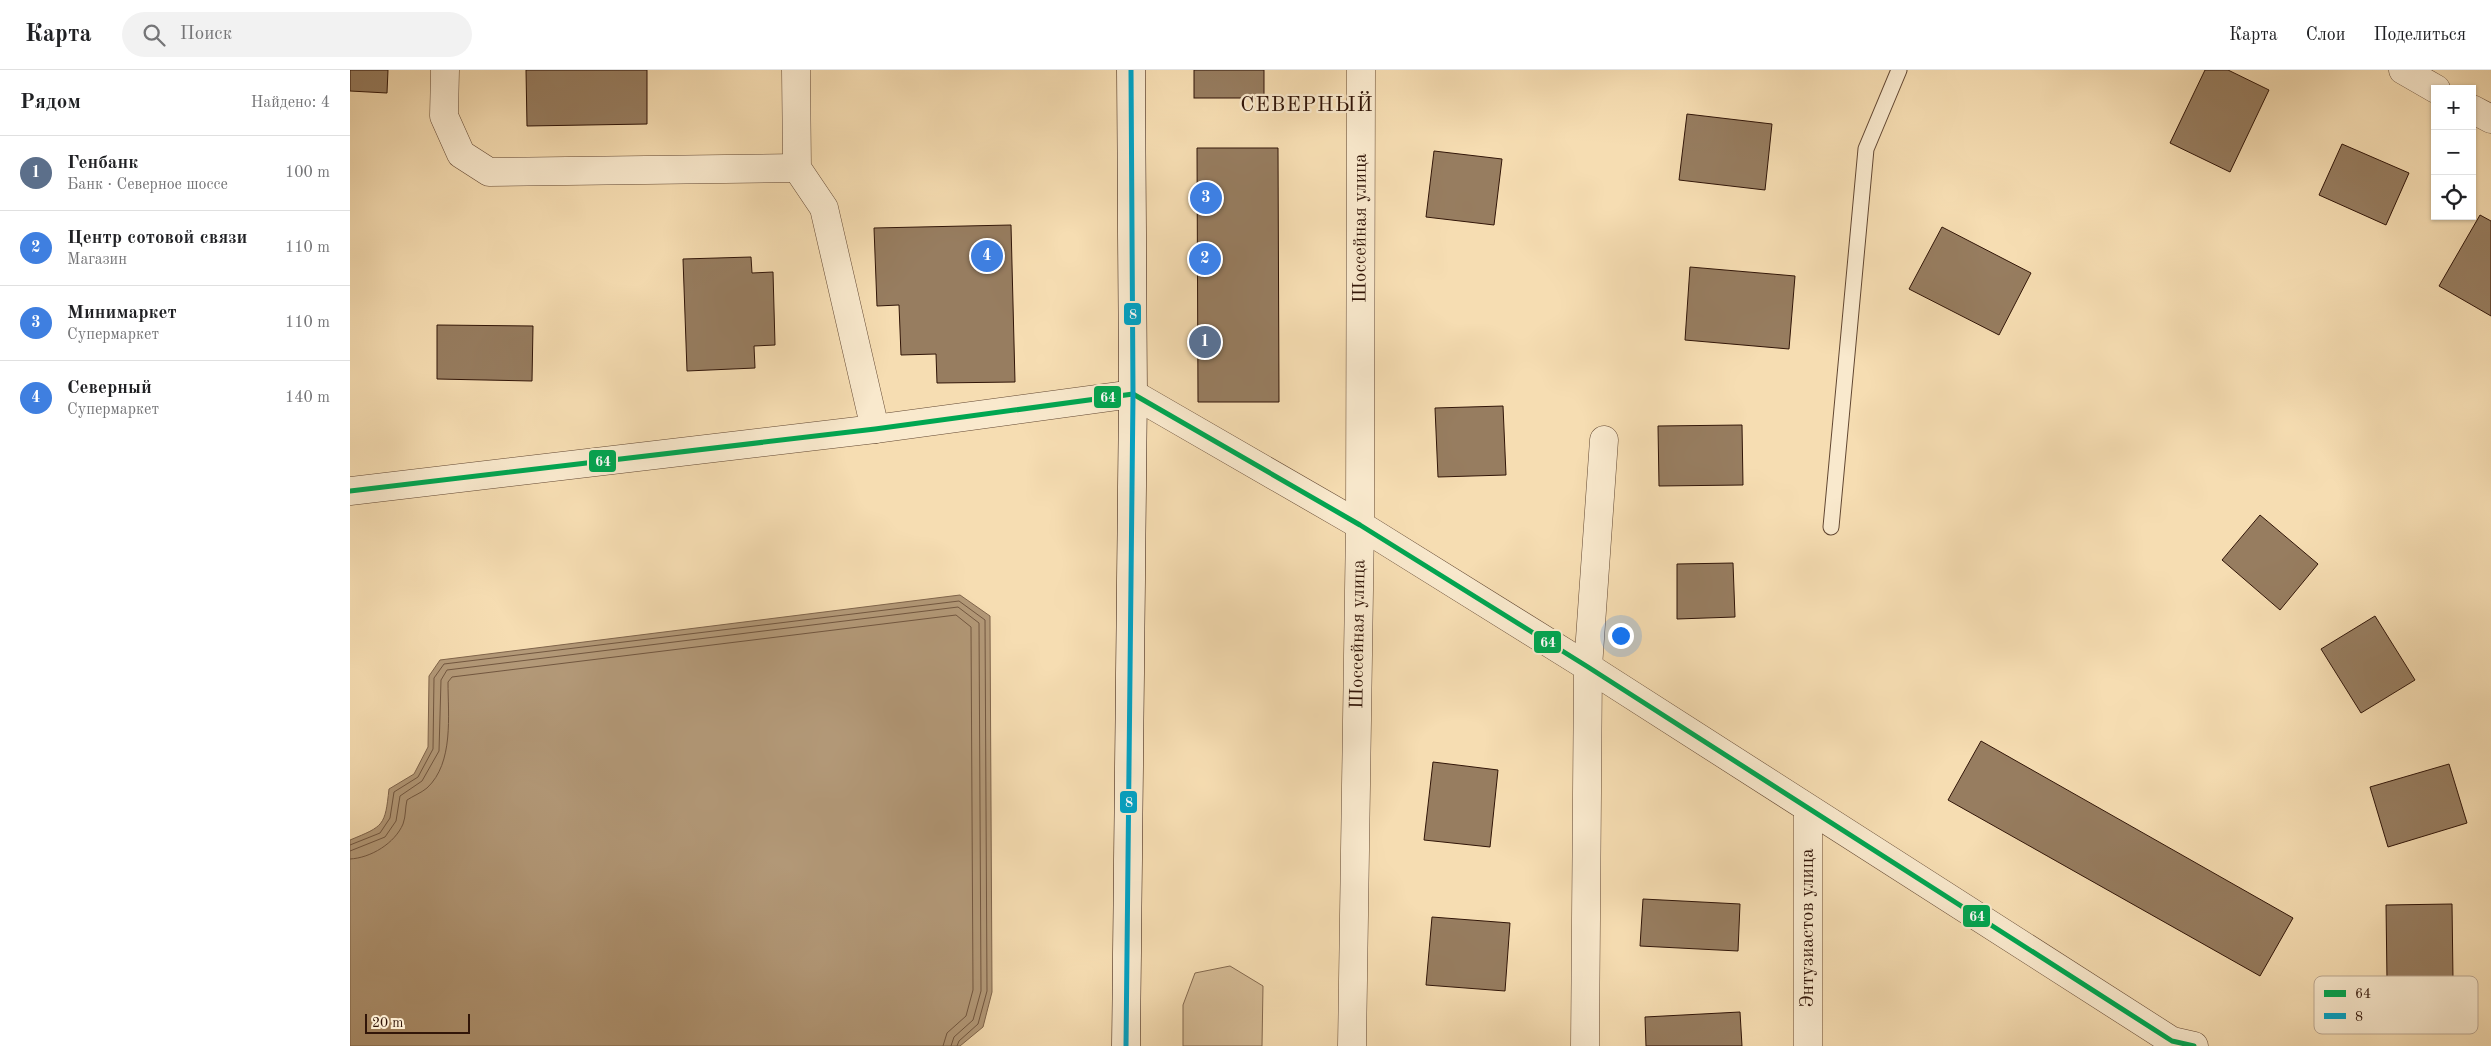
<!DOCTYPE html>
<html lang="ru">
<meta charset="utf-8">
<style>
body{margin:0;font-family:"Old Standard TT",serif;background:#f2f2f2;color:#202124}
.controls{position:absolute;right:15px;top:15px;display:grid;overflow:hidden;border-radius:0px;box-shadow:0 1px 4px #0004}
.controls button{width:45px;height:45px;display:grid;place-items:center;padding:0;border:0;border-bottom:1px solid #e0e0e0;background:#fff;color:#202124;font:25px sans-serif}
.scale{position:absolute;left:15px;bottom:12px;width:105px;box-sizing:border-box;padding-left:5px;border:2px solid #311508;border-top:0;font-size:14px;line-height:18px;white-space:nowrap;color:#311508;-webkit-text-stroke:4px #f9e9cd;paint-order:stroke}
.you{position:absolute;left:1270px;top:565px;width:18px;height:18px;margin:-12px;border:4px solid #fff;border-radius:50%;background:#1a73e8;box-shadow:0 0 0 8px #1a73e833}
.badge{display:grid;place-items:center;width:32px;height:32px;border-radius:50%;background:#8f2418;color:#fff;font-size:16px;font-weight:700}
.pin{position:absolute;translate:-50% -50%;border:2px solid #fff;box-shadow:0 1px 5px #0006}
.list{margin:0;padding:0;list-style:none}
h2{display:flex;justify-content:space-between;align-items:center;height:65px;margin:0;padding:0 20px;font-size:21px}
h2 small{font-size:16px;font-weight:400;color:#757577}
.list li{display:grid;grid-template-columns:32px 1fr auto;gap:15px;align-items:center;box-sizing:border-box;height:75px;padding:0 20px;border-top:1px solid #e0e0e0}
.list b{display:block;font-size:19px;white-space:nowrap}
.list p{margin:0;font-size:16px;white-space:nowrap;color:#757577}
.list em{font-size:16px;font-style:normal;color:#757577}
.icon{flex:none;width:28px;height:28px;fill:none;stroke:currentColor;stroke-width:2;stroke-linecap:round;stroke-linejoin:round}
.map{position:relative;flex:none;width:2141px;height:976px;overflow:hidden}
header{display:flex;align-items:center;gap:30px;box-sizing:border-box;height:70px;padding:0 25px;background:#fff;border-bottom:1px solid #e0e0e0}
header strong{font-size:24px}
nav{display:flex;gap:28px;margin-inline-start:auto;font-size:18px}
.search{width:350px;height:45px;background:#f2f2f2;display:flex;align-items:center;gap:12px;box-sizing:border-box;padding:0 18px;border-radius:28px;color:#757577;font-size:19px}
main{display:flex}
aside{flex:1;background:#fff}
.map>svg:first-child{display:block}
.green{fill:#d5bb95;stroke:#83684e}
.water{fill:#b39978;stroke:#7f644b}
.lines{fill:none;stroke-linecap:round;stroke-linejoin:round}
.shore{stroke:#725740;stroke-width:1}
.building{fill:#977d60;stroke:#311508}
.lane-casing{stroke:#624732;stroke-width:17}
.street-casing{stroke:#624732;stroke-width:29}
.secondary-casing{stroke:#311508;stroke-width:29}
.lane{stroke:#f9e9cd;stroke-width:15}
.street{stroke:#f9e9cd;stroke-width:28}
.secondary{stroke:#f9e9cd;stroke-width:28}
.bus-1-casing{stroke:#f9e9cd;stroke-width:9}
.bus-2-casing{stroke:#f9e9cd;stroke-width:9}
.bus-1{stroke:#00a651;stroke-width:5}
.bus-2{stroke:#02a2c4;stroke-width:5}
.labels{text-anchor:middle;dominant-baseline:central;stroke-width:4.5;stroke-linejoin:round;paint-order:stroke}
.street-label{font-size:19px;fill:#311508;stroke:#f9e9cd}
.quarter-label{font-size:21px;letter-spacing:1px;fill:#311508;stroke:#f9e9cd}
.key{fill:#f9e9cd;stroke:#bda992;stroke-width:1}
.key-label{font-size:14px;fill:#311508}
.line-badge{stroke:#f9e9cd;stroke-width:2}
.badge-label{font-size:14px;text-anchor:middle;font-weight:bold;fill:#fff}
</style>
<header>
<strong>Карта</strong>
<div class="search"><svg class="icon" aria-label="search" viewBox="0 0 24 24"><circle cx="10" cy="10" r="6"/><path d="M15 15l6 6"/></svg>Поиск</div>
<nav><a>Карта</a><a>Слои</a><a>Поделиться</a></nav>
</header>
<main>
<aside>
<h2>Рядом<small>Найдено: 4</small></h2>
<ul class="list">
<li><span class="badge" style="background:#5c6f8a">1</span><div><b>Генбанк</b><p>Банк · Северное шоссе</p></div><em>100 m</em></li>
<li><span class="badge" style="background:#3f7fe0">2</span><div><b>Центр сотовой связи</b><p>Магазин</p></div><em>110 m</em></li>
<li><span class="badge" style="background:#3f7fe0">3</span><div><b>Минимаркет</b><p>Супермаркет</p></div><em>110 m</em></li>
<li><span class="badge" style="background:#3f7fe0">4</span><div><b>Северный</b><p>Супермаркет</p></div><em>140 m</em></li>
</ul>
</aside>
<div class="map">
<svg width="2141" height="976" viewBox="0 0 2141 976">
<rect width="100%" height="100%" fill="#f6ddb2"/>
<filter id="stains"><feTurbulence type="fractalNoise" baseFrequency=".004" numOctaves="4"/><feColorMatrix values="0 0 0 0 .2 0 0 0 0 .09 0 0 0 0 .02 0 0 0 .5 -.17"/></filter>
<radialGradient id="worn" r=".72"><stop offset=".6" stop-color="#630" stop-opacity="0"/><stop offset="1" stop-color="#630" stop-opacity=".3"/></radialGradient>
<polygon class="green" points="880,896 913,916 912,976 833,976 833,935 845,903"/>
<path class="water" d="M610,525l30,21 2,376 -9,35 -23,19h-610v-206c34,-14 35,-14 39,-51l25,-15 14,-27 1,-71 11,-16z"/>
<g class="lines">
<g class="shore">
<polyline points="0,775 30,763 40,748 44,722 68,707 83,679 84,608 94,594 609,531 635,550 637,921 628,954 609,971 607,976"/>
<polyline points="0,781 35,767 46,751 50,726 72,711 89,681 91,610 97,600 608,537 629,553 631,921 623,950 604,967 601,976"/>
<path d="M0,789c21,-1 45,-16 53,-35 3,-8 2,-16 4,-24 6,-4 14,-7 20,-12 27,-25 21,-73 21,-106l4,-5 504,-62 15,12 2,363 -7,26 -19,17 -4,13"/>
</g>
</g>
<g class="building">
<polygon points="0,0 38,0 37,23 0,21"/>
<polygon points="176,0 297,0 297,54 177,56"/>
<rect x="844" y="0" width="70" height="28"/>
<polygon points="1855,0 1878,0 1919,20 1880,102 1820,73"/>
<polygon points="1337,44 1422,54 1415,120 1329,110"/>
<polygon points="1992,74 2059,103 2036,155 1969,125"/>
<polygon points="847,78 928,78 929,332 848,332"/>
<polygon points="1084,81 1152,89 1144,155 1076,147"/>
<polygon points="2130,145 2141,151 2141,246 2089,216"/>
<polygon points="661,155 665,312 587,313 586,284 551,285 549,235 527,236 524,158"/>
<polygon points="1592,157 1681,203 1649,265 1559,219"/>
<polygon points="401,187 402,203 423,202 425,275 404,276 405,298 337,301 333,189"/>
<polygon points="1340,197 1445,206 1439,279 1335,270"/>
<polygon points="87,255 183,256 182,311 87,309"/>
<polygon points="1153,336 1156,405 1088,407 1085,338"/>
<polygon points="1392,355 1393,415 1309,416 1308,356"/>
<polygon points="1910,445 1968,494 1930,540 1872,490"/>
<polygon points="1383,493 1385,547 1327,549 1327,494"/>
<polygon points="2025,546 2065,610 2011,643 1971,579"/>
<polygon points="1631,671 1943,848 1910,906 1598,730"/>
<polygon points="1083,692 1148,700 1140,777 1074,770"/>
<polygon points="2099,694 2117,753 2038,777 2020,717"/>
<polygon points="1293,829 1390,834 1388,881 1290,876"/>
<polygon points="2102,834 2103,909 2037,910 2036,835"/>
<polygon points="1082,847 1160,853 1155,921 1076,915"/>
<polygon points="1390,942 1392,976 1296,976 1295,947"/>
</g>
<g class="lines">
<defs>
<polyline id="lane" points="1481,457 1516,79 1549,0"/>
<g id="street">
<polyline points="95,0 94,46 111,84 139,102 447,98"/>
<polyline points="446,0 447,98 474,138 525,359"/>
<polyline points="2053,0 2086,19"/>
<polyline points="2122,39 2141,49"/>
<polyline points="0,421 525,359 783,324 1010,455 1238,597 1822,971 1844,976"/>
<path id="s1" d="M1002,976l8,-521 1,-455"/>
<polyline points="1235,976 1238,597 1254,370"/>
<polyline points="1458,976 1458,740"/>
</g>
<polyline id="secondary" points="776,976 783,324 781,0"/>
</defs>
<use href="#lane" class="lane-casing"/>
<use href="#street" class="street-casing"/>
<use href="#secondary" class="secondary-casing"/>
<use href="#lane" class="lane"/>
<use href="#street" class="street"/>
<use href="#secondary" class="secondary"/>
<defs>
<polyline id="bus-1" points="0,421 525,359 783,324 1010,455 1238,597 1822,971 1844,976"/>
<polyline id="bus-2" points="776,976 783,324 781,0"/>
</defs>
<use href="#bus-1" class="bus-1-casing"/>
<use href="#bus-2" class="bus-2-casing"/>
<use href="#bus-1" class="bus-1"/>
<use href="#bus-2" class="bus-2"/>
</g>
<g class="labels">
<g class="street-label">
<text stroke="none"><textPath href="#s1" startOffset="818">Шоссейная улица</textPath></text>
<text stroke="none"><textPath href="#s1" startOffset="412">Шоссейная улица</textPath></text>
<text transform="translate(1458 858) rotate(-90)">Энтузиастов улица</text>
</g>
<g class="quarter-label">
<text x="957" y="35">СЕВЕРНЫЙ</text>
</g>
</g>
<rect x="1964" y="906" width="164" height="58" rx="8" class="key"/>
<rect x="1974" y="920" width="22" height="7" fill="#00a651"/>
<rect x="1974" y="943" width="22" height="6" fill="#02a2c4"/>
<g class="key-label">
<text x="2005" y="928">64</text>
<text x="2005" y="951">8</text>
</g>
<g class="line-badge">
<rect x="773" y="232" width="19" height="24" rx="5" fill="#02a2c4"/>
<rect x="743" y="315" width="29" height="24" rx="5" fill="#00a651"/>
<rect x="238" y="379" width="29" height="24" rx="5" fill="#00a651"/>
<rect x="1183" y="560" width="29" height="24" rx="5" fill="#00a651"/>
<rect x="769" y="720" width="19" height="24" rx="5" fill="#02a2c4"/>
<rect x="1612" y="834" width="29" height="24" rx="5" fill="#00a651"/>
</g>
<g class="badge-label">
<text x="783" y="249">8</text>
<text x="758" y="332">64</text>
<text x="253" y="396">64</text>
<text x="1198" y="577">64</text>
<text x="779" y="737">8</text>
<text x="1627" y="851">64</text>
</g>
<rect width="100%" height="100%" filter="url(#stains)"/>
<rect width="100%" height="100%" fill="url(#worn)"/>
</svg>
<div class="controls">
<button>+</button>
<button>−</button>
<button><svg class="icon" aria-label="locate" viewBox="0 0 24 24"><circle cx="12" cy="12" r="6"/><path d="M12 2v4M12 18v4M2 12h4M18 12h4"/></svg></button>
</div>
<div class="scale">20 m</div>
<div class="you"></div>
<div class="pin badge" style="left:855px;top:272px;background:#5c6f8a">1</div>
<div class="pin badge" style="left:855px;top:189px;background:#3f7fe0">2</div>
<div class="pin badge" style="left:856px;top:128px;background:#3f7fe0">3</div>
<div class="pin badge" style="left:637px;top:186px;background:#3f7fe0">4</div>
</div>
</main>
